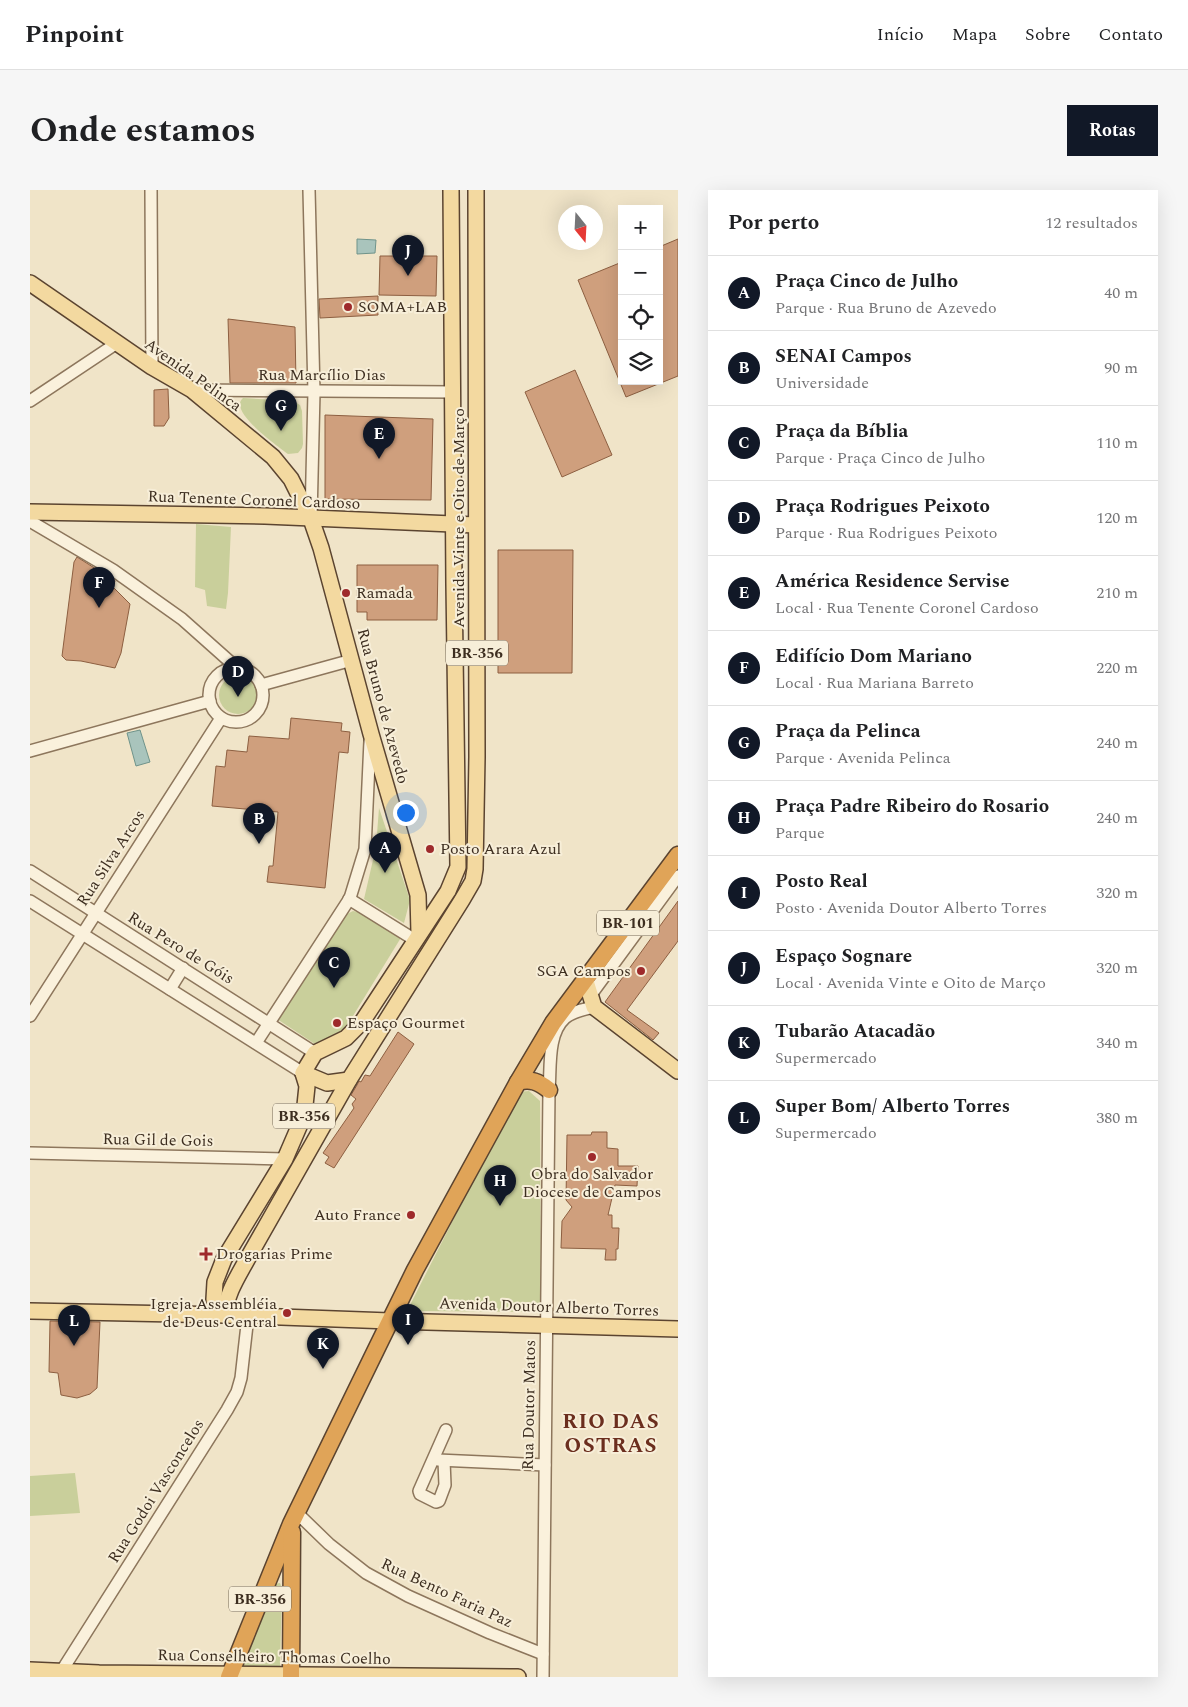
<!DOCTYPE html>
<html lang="pt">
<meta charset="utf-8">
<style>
body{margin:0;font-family:Spectral,serif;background:#f6f6f6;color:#202124}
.controls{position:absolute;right:15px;top:15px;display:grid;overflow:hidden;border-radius:0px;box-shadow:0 5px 20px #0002}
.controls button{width:45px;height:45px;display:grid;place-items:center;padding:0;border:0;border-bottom:1px solid #e0e0e0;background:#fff;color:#202124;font:25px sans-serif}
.compass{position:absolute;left:528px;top:15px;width:45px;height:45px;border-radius:50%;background:#fff;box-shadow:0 5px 20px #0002;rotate:162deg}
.you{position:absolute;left:375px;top:622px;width:18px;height:18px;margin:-12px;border:4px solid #fff;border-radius:50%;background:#1a73e8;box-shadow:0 0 0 8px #1a73e833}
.badge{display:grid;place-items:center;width:32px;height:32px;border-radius:50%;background:#111827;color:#fff;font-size:16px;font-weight:700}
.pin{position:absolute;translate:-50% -41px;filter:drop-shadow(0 1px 2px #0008)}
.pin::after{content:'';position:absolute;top:26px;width:18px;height:15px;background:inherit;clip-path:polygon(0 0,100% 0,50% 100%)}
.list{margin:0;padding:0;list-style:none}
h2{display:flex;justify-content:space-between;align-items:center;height:65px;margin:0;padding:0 20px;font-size:21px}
h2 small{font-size:16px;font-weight:400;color:#757577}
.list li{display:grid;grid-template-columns:32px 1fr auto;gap:15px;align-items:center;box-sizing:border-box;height:75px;padding:0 20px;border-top:1px solid #e0e0e0}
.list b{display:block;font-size:19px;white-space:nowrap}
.list p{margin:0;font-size:16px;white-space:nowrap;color:#757577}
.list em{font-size:16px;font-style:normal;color:#757577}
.icon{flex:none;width:28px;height:28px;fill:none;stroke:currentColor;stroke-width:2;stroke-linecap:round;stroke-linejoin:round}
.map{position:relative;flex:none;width:648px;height:1487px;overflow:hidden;border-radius:0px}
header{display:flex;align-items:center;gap:30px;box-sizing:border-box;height:70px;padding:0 25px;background:#fff;border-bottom:1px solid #e0e0e0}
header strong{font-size:24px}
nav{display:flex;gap:28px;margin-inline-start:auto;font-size:18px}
.intro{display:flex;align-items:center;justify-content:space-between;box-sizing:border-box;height:120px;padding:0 30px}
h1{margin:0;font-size:35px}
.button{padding:12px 22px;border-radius:0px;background:#111827;color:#fff;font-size:18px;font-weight:700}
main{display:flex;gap:30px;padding:0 30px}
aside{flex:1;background:#fff;border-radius:0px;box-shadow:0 5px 20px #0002}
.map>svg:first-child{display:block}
.green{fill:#c9cf9b}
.water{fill:#a9c4bc;stroke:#6f938a}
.building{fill:#cf9f7d;stroke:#8d5f41}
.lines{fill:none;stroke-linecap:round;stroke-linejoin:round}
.minor-casing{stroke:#8d765c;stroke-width:14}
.major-casing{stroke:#5b4430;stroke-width:18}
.highway-casing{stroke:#5b4430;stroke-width:19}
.minor{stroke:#faf1dc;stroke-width:11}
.major{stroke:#f3d9a0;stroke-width:15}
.highway{stroke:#e0a458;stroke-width:16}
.poi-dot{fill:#9e2a2b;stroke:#f7eed8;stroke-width:2}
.labels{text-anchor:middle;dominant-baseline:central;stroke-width:4;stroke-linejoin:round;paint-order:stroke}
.shield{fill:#f7eed8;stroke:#756857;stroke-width:1}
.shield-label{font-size:15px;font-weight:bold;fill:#3d2e20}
.poi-label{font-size:16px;fill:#3d2e20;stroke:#f7eed8;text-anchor:start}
.street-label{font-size:16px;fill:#3d2e20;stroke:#f7eed8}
.district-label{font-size:21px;font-weight:bold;letter-spacing:1px;fill:#6b2e1e;stroke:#f7eed8}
</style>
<header>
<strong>Pinpoint</strong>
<nav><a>Início</a><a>Mapa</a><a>Sobre</a><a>Contato</a></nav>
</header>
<div class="intro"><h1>Onde estamos</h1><a class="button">Rotas</a></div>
<main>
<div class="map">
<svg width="648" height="1487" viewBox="0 0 648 1487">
<rect width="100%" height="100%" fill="#f0e4c8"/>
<g class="green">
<path d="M213,208l50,3 7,4 2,6 1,33 -1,4 -4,5 -10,1c-10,-8 -61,-43 -45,-56z"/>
<polygon points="166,334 201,337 198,403 196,419 177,416 175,400 165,397"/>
<circle cx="208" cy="505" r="19"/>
<polygon points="349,618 380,710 374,733 334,709 346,657"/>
<polygon points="323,721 332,723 372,746 315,839 300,849 285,854 247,829 315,725"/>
<polygon points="499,901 510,911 511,1122 377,1121 488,902"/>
<polygon points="45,1283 50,1323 0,1326 0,1286"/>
<polygon points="250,1393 252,1398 250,1476 214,1476 210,1473 244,1394"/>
</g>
<g class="water">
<polygon points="327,49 346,50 345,63 327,64"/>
<polygon points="110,540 120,572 106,576 97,543"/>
</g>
<g class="building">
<polygon points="648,49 648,186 596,207 548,90 592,72 592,191 629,191 629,57"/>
<polygon points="350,66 407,66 406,106 349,105"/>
<polygon points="348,106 348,125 290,128 289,109"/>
<polygon points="198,129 265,137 266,193 200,193"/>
<polygon points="545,180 582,265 532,287 495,202"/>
<polygon points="138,199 139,228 134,236 124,236 124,200"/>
<polygon points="295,225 403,229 401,310 295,309"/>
<polygon points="468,360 543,360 542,483 468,483"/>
<polygon points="47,367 85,391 83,397 100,414 91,463 85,478 51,471 36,470 32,466 44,372"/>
<polygon points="327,375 408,375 407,430 337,430 337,422 327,422"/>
<polygon points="261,528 312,533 311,541 320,542 318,563 309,562 295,698 237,692 239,676 243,676 248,622 182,616 186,576 195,577 197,560 217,562 219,546 259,549"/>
<polygon points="648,711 648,751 597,820 629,843 623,850 575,812"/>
<polygon points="368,842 384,854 304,978 295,973 299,967 293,963 324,918 322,914 326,909 321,905 327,895 329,891 331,892 335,885 340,886"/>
<polygon points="562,942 577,942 577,958 588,959 588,976 608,976 607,996 585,995 578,1025 582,1025 582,1038 589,1038 588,1059 586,1059 586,1070 575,1070 576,1059 531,1058 532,1031 542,1017 536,1010 537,945 561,945"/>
<polygon points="20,1131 70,1132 67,1198 60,1204 47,1208 31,1205 28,1183 19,1182"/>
</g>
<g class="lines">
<defs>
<g id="minor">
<polyline points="121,0 122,177"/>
<polyline points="279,0 284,202 281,328"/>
<polyline points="162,200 422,202"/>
<polyline points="0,211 87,153"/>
<polyline points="0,331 83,380 152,429 207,478"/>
<circle cx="206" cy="505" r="27"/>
<polyline points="231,495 322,470"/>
<polyline points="0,561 180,511"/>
<polyline points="0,681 285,863"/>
<polyline points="319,709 385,750"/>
<polyline points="0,711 273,883"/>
<polyline points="140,799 153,778"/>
<polyline points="560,806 648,686"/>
<polyline points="0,826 191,528"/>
<polyline points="226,853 320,708 335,659 340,551"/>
<polyline points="0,963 255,969"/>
<polyline points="408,1270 515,1275"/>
<polyline points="414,1271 415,1295 409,1311 406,1312 390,1304 389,1301 416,1240"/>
<polyline points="267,1323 299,1354 336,1383 378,1406 460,1443 513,1464"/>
<polyline points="31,1482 197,1220 207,1202 211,1188 218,1126"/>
<path d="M513,1487l6,-587c2,-22 -2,-56 16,-72 8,-7 20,-9 29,-11"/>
</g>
<g id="major">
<polyline points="0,93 122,177 162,200 243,267 261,289 281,329 291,358 341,544 388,705 389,743"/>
<polyline points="0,322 235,326 446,335"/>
<polyline points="555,788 564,817 648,881"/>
<polyline points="273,883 297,893 319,890"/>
<polyline points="0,1121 195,1125 360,1131 648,1139"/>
<polyline points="186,1125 184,1109 185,1092 194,1069 255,969 274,925 277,896 273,883 285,863 316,848 332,832 418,701 428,677 424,394 421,0"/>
<path d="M195,1125c1,-19 10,-34 19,-50l105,-185 113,-180 11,-19 2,-12 2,-112 -1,-567"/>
<polyline points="0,1480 69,1483 488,1487"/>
</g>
<g id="highway">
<path d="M488,892c12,-4 21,0 31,8"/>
<polyline points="199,1487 261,1334 360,1131 385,1080 488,892 523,833 648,665"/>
<polyline points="261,1487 262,1342"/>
</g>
</defs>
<use href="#minor" class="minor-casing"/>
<use href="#major" class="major-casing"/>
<use href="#highway" class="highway-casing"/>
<use href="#minor" class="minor"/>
<use href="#major" class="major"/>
<use href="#highway" class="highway"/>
</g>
<g class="poi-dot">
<circle cx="318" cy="117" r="5"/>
<circle cx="316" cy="403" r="5"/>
<circle cx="400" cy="659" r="5"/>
<circle cx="611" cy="781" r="5"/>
<circle cx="307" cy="833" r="5"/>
<circle cx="562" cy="967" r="5"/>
<circle cx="381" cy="1025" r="5"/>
<path d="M173.5 1056.5h5v5h5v5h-5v5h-5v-5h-5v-5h5z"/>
<circle cx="257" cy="1123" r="5"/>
</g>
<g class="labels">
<g class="shield">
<rect x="416" y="450.5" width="62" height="25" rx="4"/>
<rect x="567" y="720.5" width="62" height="25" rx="4"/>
<rect x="243" y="913.5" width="62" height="25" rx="4"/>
<rect x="199" y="1396.5" width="62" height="25" rx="4"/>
</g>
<g class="shield-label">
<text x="447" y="463">BR-356</text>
<text x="598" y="733">BR-101</text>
<text x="274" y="926">BR-356</text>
<text x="230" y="1409">BR-356</text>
</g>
<g class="poi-label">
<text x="328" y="117">SOMA+LAB</text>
<text x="326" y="403">Ramada</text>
<text x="410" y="659">Posto Arara Azul</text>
<text x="601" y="781" text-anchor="end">SGA Campos</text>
<text x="317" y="833">Espaço Gourmet</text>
<text x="562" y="984" text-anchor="middle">Obra do Salvador<tspan x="562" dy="18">Diocese de Campos</tspan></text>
<text x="371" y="1025" text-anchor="end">Auto France</text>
<text x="186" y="1064">Drogarias Prime</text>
<text x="247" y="1114" text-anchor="end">Igreja Assembléia<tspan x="247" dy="18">de Deus Central</tspan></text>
</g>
<g class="street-label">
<text transform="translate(163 185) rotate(35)">Avenida Pelinca</text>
<text x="292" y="185">Rua Marcílio Dias</text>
<text transform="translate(224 310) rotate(2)">Rua Tenente Coronel Cardoso</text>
<text transform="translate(429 328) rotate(-90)">Avenida Vinte e Oito de Março</text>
<text transform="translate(353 516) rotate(75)">Rua Bruno de Azevedo</text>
<text transform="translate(81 668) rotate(-57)">Rua Silva Arcos</text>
<text transform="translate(151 758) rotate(32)">Rua Pero de Góis</text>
<text transform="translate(128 950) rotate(1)">Rua Gil de Gois</text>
<text transform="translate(519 1117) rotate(2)">Avenida Doutor Alberto Torres</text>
<text transform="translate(499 1215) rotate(-89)">Rua Doutor Matos</text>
<text transform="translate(126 1301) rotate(-58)">Rua Godoi Vasconcelos</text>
<text transform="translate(417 1403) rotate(25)">Rua Bento Faria Paz</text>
<text transform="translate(244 1467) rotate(1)">Rua Conselheiro Thomas Coelho</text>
</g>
<g class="district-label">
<text x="581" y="1232">RIO DAS<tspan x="581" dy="24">OSTRAS</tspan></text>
</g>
</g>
</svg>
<div class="controls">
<button>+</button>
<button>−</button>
<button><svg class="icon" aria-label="locate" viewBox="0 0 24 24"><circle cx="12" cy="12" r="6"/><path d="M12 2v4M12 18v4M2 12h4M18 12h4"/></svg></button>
<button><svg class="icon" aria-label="layers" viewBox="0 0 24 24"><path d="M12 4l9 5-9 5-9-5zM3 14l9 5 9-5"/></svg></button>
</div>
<svg class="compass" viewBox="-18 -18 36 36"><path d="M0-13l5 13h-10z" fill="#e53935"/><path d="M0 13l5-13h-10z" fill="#757577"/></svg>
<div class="you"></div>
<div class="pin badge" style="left:355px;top:683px">A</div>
<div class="pin badge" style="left:229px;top:654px">B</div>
<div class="pin badge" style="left:304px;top:798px">C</div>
<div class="pin badge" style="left:208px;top:507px">D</div>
<div class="pin badge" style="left:349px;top:269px">E</div>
<div class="pin badge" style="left:69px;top:418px">F</div>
<div class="pin badge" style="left:251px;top:241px">G</div>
<div class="pin badge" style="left:470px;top:1016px">H</div>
<div class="pin badge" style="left:378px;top:1155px">I</div>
<div class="pin badge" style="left:378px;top:86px">J</div>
<div class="pin badge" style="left:293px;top:1179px">K</div>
<div class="pin badge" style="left:44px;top:1156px">L</div>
</div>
<aside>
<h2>Por perto<small>12 resultados</small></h2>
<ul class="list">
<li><span class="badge">A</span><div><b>Praça Cinco de Julho</b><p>Parque · Rua Bruno de Azevedo</p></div><em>40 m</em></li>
<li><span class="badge">B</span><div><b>SENAI Campos</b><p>Universidade</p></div><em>90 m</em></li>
<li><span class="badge">C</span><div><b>Praça da Bíblia</b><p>Parque · Praça Cinco de Julho</p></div><em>110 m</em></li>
<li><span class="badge">D</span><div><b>Praça Rodrigues Peixoto</b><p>Parque · Rua Rodrigues Peixoto</p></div><em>120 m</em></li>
<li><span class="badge">E</span><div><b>América Residence Servise</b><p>Local · Rua Tenente Coronel Cardoso</p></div><em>210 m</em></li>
<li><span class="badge">F</span><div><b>Edifício Dom Mariano</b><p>Local · Rua Mariana Barreto</p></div><em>220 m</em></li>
<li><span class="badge">G</span><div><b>Praça da Pelinca</b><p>Parque · Avenida Pelinca</p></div><em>240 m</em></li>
<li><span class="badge">H</span><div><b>Praça Padre Ribeiro do Rosario</b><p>Parque</p></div><em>240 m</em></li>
<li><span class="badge">I</span><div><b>Posto Real</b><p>Posto · Avenida Doutor Alberto Torres</p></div><em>320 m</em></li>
<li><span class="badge">J</span><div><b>Espaço Sognare</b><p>Local · Avenida Vinte e Oito de Março</p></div><em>320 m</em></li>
<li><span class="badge">K</span><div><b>Tubarão Atacadão</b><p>Supermercado</p></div><em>340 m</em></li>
<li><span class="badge">L</span><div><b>Super Bom/ Alberto Torres</b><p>Supermercado</p></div><em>380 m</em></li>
</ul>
</aside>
</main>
